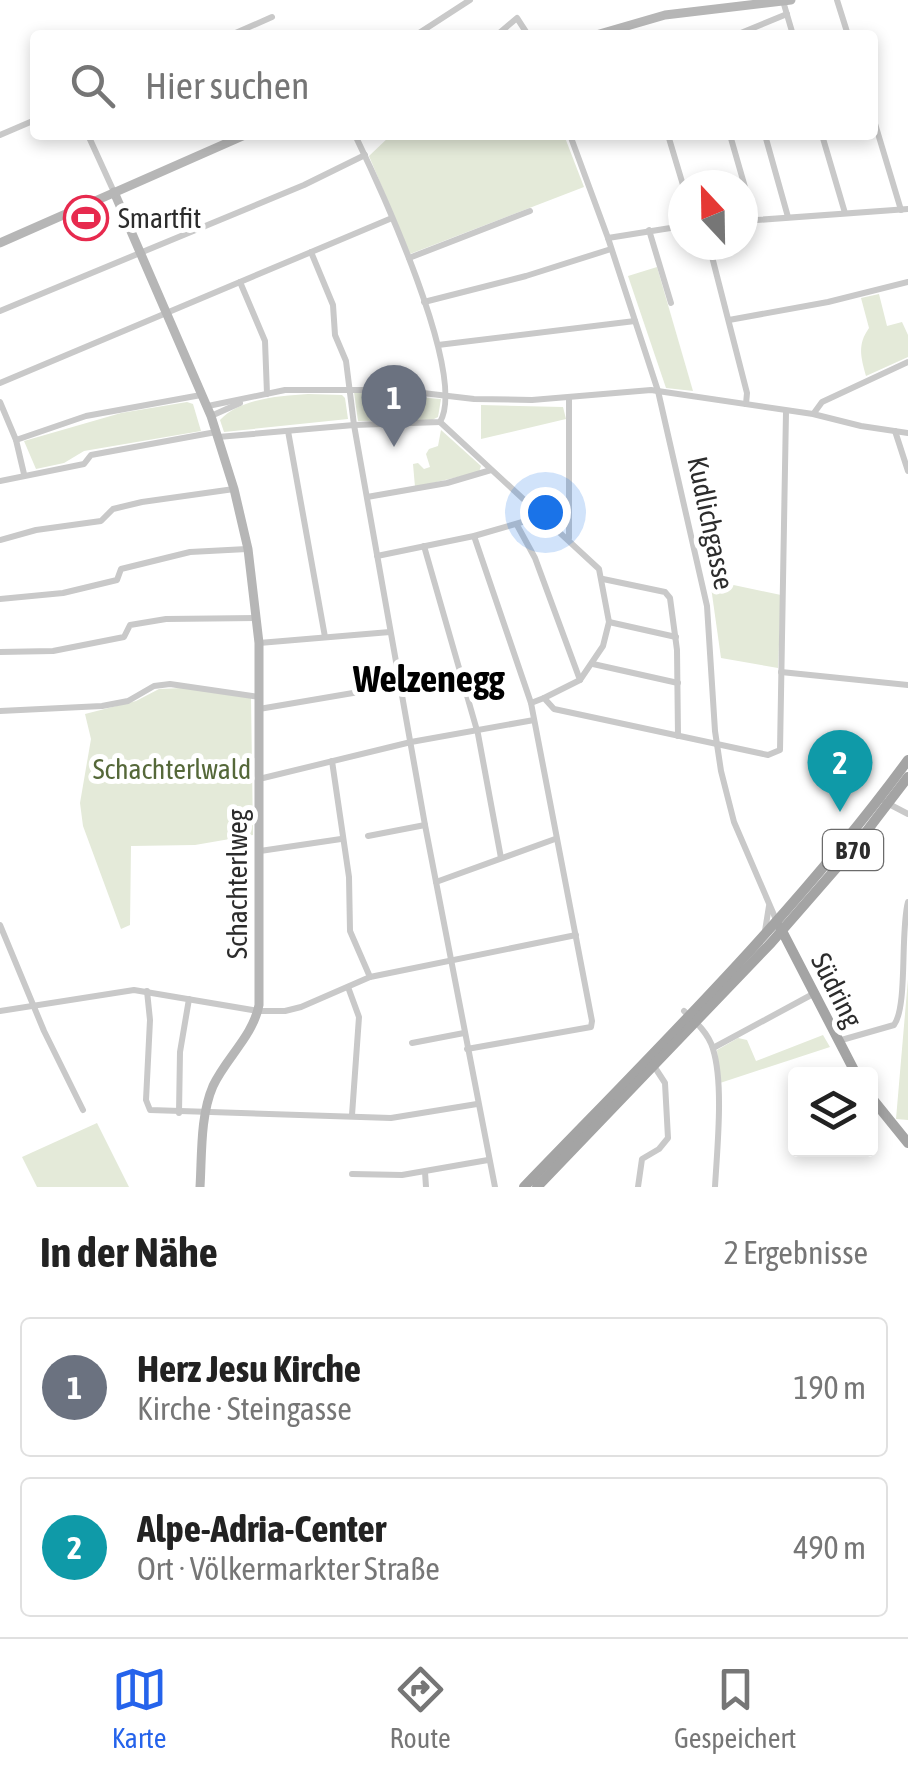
<!DOCTYPE html>
<html lang="de">
<meta charset="utf-8">
<style>
body{margin:0;font-family:"Asap Condensed",sans-serif;background:#f6f6f6;color:#222}
.controls{position:absolute;right:30px;bottom:30px;display:grid;overflow:hidden;border-radius:10px;box-shadow:0 5px 15px #0003}
.controls button{width:90px;height:90px;display:grid;place-items:center;padding:0;border:0;border-bottom:2px solid #e0e0e0;background:#fff;color:#222;font:50px sans-serif}
.compass{position:absolute;left:668px;top:170px;width:90px;height:90px;border-radius:50%;background:#fff;box-shadow:0 5px 15px #0003;rotate:338deg}
.you{position:absolute;left:545px;top:512px;width:35px;height:35px;margin:-25px;border:8px solid #fff;border-radius:50%;background:#1a73e8;box-shadow:0 0 0 15px #1a73e833}
.badge{display:grid;place-items:center;width:65px;height:65px;border-radius:50%;background:#2563eb;color:#fff;font-size:32px;font-weight:700}
.pin{position:absolute;translate:-50% -82px;filter:drop-shadow(0 2px 5px #0008)}
.pin::after{content:'';position:absolute;top:52px;width:35px;height:30px;background:inherit;clip-path:polygon(0 0,100% 0,50% 100%)}
.list{margin:0;padding:0;list-style:none}
h2{display:flex;justify-content:space-between;align-items:center;height:130px;margin:0;padding:0 40px;font-size:42px}
h2 small{font-size:32px;font-weight:400;color:#767676}
.list li{display:grid;grid-template-columns:65px 1fr auto;gap:30px;align-items:center;box-sizing:border-box;height:140px;margin:0 20px 20px;padding:0 20px;border:2px solid #e0e0e0;border-radius:10px}
.list b{display:block;font-size:38px;white-space:nowrap}
.list p{margin:0;font-size:32px;white-space:nowrap;color:#767676}
.list em{font-size:32px;font-style:normal;color:#767676}
.icon{flex:none;width:55px;height:55px;fill:none;stroke:currentColor;stroke-width:2;stroke-linecap:round;stroke-linejoin:round}
.map{position:relative;flex:none;width:908px;height:1187px;overflow:hidden}
.search{position:absolute;background:#fff;box-shadow:0 5px 15px #0003;left:30px;right:30px;top:30px;height:110px;display:flex;align-items:center;gap:25px;box-sizing:border-box;padding:0 35px;border-radius:10px;color:#767676;font-size:38px}
.sheet{height:450px;background:#fff}
nav{display:flex;justify-content:space-around;align-items:center;box-sizing:border-box;height:140px;border-top:2px solid #e0e0e0;background:#fff;font-size:28px;color:#767676}
nav a{display:grid;justify-items:center;gap:5px}
nav .on{color:#2563eb}
.map>svg:first-child{display:block}
.green{fill:#e4ead9}
.lines{fill:none;stroke-linecap:round;stroke-linejoin:round}
.street{stroke:#c9c9c9;stroke-width:6}
.secondary{stroke:#b6b6b6;stroke-width:9}
.primary{stroke:#a4a4a4;stroke-width:10}
.labels{text-anchor:middle;dominant-baseline:central;stroke-width:10;stroke-linejoin:round;paint-order:stroke}
.shield{fill:#fff;stroke:#6b6b6b;stroke-width:2.5}
.shield-label{font-size:25px;font-weight:bold;fill:#2c2c2c}
.poi-label{font-size:28px;fill:#2c2c2c;stroke:#fff;text-anchor:start}
.street-label{font-size:28px;fill:#2c2c2c;stroke:#fff}
.park-label{font-size:28px;fill:#556839;stroke:#fff}
.district-label{font-size:38px;font-weight:bold;fill:#000;stroke:#fff}
</style>
<div class="map">
<svg width="908" height="1187" viewBox="0 0 908 1187">
<rect width="100%" height="100%" fill="#fff"/>
<g class="green">
<polygon points="391,135 564,135 584,187 410,254 369,156"/>
<polygon points="657,267 693,391 666,388 628,276"/>
<path d="M879,294l8,32 15,-4 6,13v22l-42,19c-5,-19 -9,-31 3,-48l-8,-30z"/>
<polygon points="354,392 441,399 438,417 432,420 358,421"/>
<path d="M308,394l34,1 3,3 3,21 -124,13 -4,-12c21,-22 60,-24 88,-26z"/>
<polygon points="187,402 193,404 201,431 84,451 64,463 36,469 24,441 121,413"/>
<polygon points="481,405 563,407 566,419 481,439"/>
<polygon points="441,430 481,466 479,472 415,487 413,464 418,463 424,469 430,467 426,454 429,449 438,446"/>
<polygon points="710,580 781,595 778,668 721,658"/>
<polygon points="182,688 251,698 253,835 195,845 131,846 130,925 121,929 83,826 80,803 91,739 85,714 136,701 159,689"/>
<polygon points="908,979 908,1120 896,1119"/>
<polygon points="823,1035 830,1047 720,1083 717,1050 738,1038 747,1040 756,1061"/>
<polygon points="97,1123 129,1187 37,1187 22,1157"/>
</g>
<g class="lines">
<g class="street">
<polyline points="837,0 848,35"/>
<polyline points="783,1 793,35"/>
<polyline points="231,35 272,17"/>
<polyline points="416,35 470,0"/>
<polyline points="497,35 517,18 528,35"/>
<polyline points="736,35 787,14"/>
<polyline points="873,117 901,210"/>
<polyline points="0,135 35,120"/>
<polyline points="88,135 114,192"/>
<polyline points="570,135 608,238 658,391 707,606 715,731 721,771 734,822 777,922"/>
<polyline points="668,135 683,185"/>
<polyline points="730,135 751,208 751,220"/>
<polyline points="765,135 788,217"/>
<polyline points="822,135 845,213"/>
<polyline points="743,221 908,209"/>
<polyline points="649,230 671,303"/>
<polyline points="608,238 683,226"/>
<polyline points="709,245 747,393 746,404"/>
<polyline points="311,252 333,305 335,335 346,361 354,425 425,825 495,1187"/>
<polyline points="409,258 530,211"/>
<polyline points="240,282 265,341 267,394"/>
<polyline points="424,302 526,276 611,249"/>
<polyline points="0,311 304,185 365,155"/>
<polyline points="729,320 828,302 908,282"/>
<polyline points="438,345 635,321"/>
<polyline points="0,383 392,218"/>
<polyline points="569,400 569,538"/>
<polyline points="0,402 16,440 24,474"/>
<polyline points="208,406 285,390 397,390 474,399 532,400 651,390 813,414 861,426 908,433"/>
<polyline points="814,413 822,402 908,362"/>
<polyline points="211,416 240,403"/>
<polyline points="440,422 599,569 609,622 603,646 580,680 544,698"/>
<polyline points="288,431 325,637"/>
<polyline points="895,431 908,471"/>
<path d="M218,437l136,-12 86,-3c28,-47 -61,-237 -85,-287"/>
<polyline points="16,440 86,416 201,395"/>
<polyline points="0,481 84,464 91,455 216,432"/>
<polyline points="367,497 447,483 491,470"/>
<polyline points="517,525 535,558 580,680"/>
<polyline points="0,540 36,530 101,521 113,509 142,502 234,489"/>
<polyline points="424,546 478,734 501,858"/>
<polyline points="377,556 474,536 543,516"/>
<polyline points="603,579 665,592 670,598 677,650 678,736"/>
<polyline points="0,599 63,593 117,580 121,569 190,552 247,549"/>
<polyline points="609,622 676,637"/>
<polyline points="259,643 390,632"/>
<polyline points="0,652 53,651 124,637 130,625 166,619 256,618"/>
<polyline points="593,664 678,683"/>
<polyline points="781,672 908,685"/>
<polyline points="531,703 544,698 554,709 768,755 780,750 786,412"/>
<polyline points="259,709 400,685"/>
<polyline points="0,711 102,706 128,701 154,686 170,684 259,697"/>
<polyline points="332,761 349,877 350,931 370,977"/>
<polyline points="259,779 411,742 534,720"/>
<polyline points="885,802 908,814"/>
<polyline points="368,836 425,825"/>
<polyline points="260,851 341,839"/>
<polyline points="436,882 555,839"/>
<polyline points="0,925 44,1031 83,1110"/>
<polyline points="765,931 769,906"/>
<polyline points="348,987 359,1017 352,1115"/>
<polyline points="147,991 150,1020 146,1100 150,1110 391,1118 477,1104"/>
<polyline points="0,1011 134,990 258,1011 285,1011 301,1007 370,977 576,935"/>
<path d="M684,1011c12,11 25,23 29,38 11,35 4,101 2,138"/>
<path d="M838,1041l56,-16c14,-19 6,-94 14,-123"/>
<polyline points="412,1043 464,1033"/>
<polyline points="713,1048 813,994"/>
<polyline points="467,1049 591,1027 592,1021 531,703 474,536"/>
<polyline points="179,1113 180,1052 189,999"/>
<polyline points="425,1172 426,1187"/>
<polyline points="352,1174 402,1175 488,1160"/>
<polyline points="638,1187 642,1159 659,1149 668,1138 665,1083 654,1066"/>
</g>
<g class="secondary">
<polyline points="596,35 665,15 791,0"/>
<path d="M114,192l97,224 23,73 14,60 11,94v362c-6,31 -33,53 -46,81 -13,30 -11,69 -13,101"/>
<polyline points="0,243 245,135"/>
</g>
<g class="primary">
<polyline points="780,927 856,1074"/>
<polyline points="870,1096 908,1143"/>
<path d="M524,1187c132,-137 271,-273 384,-427"/>
<polyline points="537,1187 771,943 853,849 908,777"/>
</g>
</g>
<defs>
<symbol id="stadium-ring" viewBox="-11 -11 22 22"><circle r="9.5" fill="#fff" stroke="#e72a4e" stroke-width="1.5"/><path d="M0-5a6.5 5 0 1 0 0 10a6.5 5 0 1 0 0-10ZM-3.5-1.8h7v3.6h-7Z" fill="#e72a4e"/></symbol>
</defs>
<g fill-rule="evenodd">
<use href="#stadium-ring" x="61" y="193" width="50" height="50"/>
</g>
<g class="labels">
<rect class="shield" x="823" y="830" width="60" height="40" rx="8"/>
<g class="shield-label">
<text x="853" y="850">B70</text>
</g>
<g class="poi-label">
<text x="118" y="218">Smartfit</text>
</g>
<g class="street-label">
<text transform="translate(711 523) rotate(78)">Kudlichgasse</text>
<text transform="translate(237 884) rotate(-90)">Schachterlweg</text>
<text transform="translate(837 990) rotate(63)">Südring</text>
</g>
<g class="park-label">
<text x="172" y="769">Schachterlwald</text>
</g>
<g class="district-label">
<text x="429" y="678">Welzenegg</text>
</g>
</g>
</svg>
<div class="controls">
<button><svg class="icon" aria-label="layers" viewBox="0 0 24 24"><path d="M12 4l9 5-9 5-9-5zM3 14l9 5 9-5"/></svg></button>
</div>
<svg class="compass" viewBox="-18 -18 36 36"><path d="M0-13l5 13h-10z" fill="#e53935"/><path d="M0 13l5-13h-10z" fill="#767676"/></svg>
<div class="you"></div>
<div class="pin badge" style="left:394px;top:447px;background:#6b7280">1</div>
<div class="pin badge" style="left:840px;top:812px;background:#0f9aa8">2</div>
<div class="search"><svg class="icon" aria-label="search" viewBox="0 0 24 24"><circle cx="10" cy="10" r="6"/><path d="M15 15l6 6"/></svg>Hier suchen</div>
</div>
<section class="sheet">
<h2>In der Nähe<small>2 Ergebnisse</small></h2>
<ul class="list">
<li><span class="badge" style="background:#6b7280">1</span><div><b>Herz Jesu Kirche</b><p>Kirche · Steingasse</p></div><em>190 m</em></li>
<li><span class="badge" style="background:#0f9aa8">2</span><div><b>Alpe-Adria-Center</b><p>Ort · Völkermarkter Straße</p></div><em>490 m</em></li>
</ul>
</section>
<nav>
<a class="on"><svg class="icon" aria-label="map" viewBox="0 0 24 24"><path d="M3 6l6-2 6 2 6-2v14l-6 2-6-2-6 2zM9 4v14M15 6v14"/></svg>Karte</a>
<a><svg class="icon" aria-label="directions" viewBox="0 0 24 24"><path d="M12 3l9 9-9 9-9-9zM9 14v-3h6M13 9l2 2-2 2"/></svg>Route</a>
<a><svg class="icon" aria-label="saved" viewBox="0 0 24 24"><path d="M7 4h10v16l-5-4-5 4z"/></svg>Gespeichert</a>
</nav>
